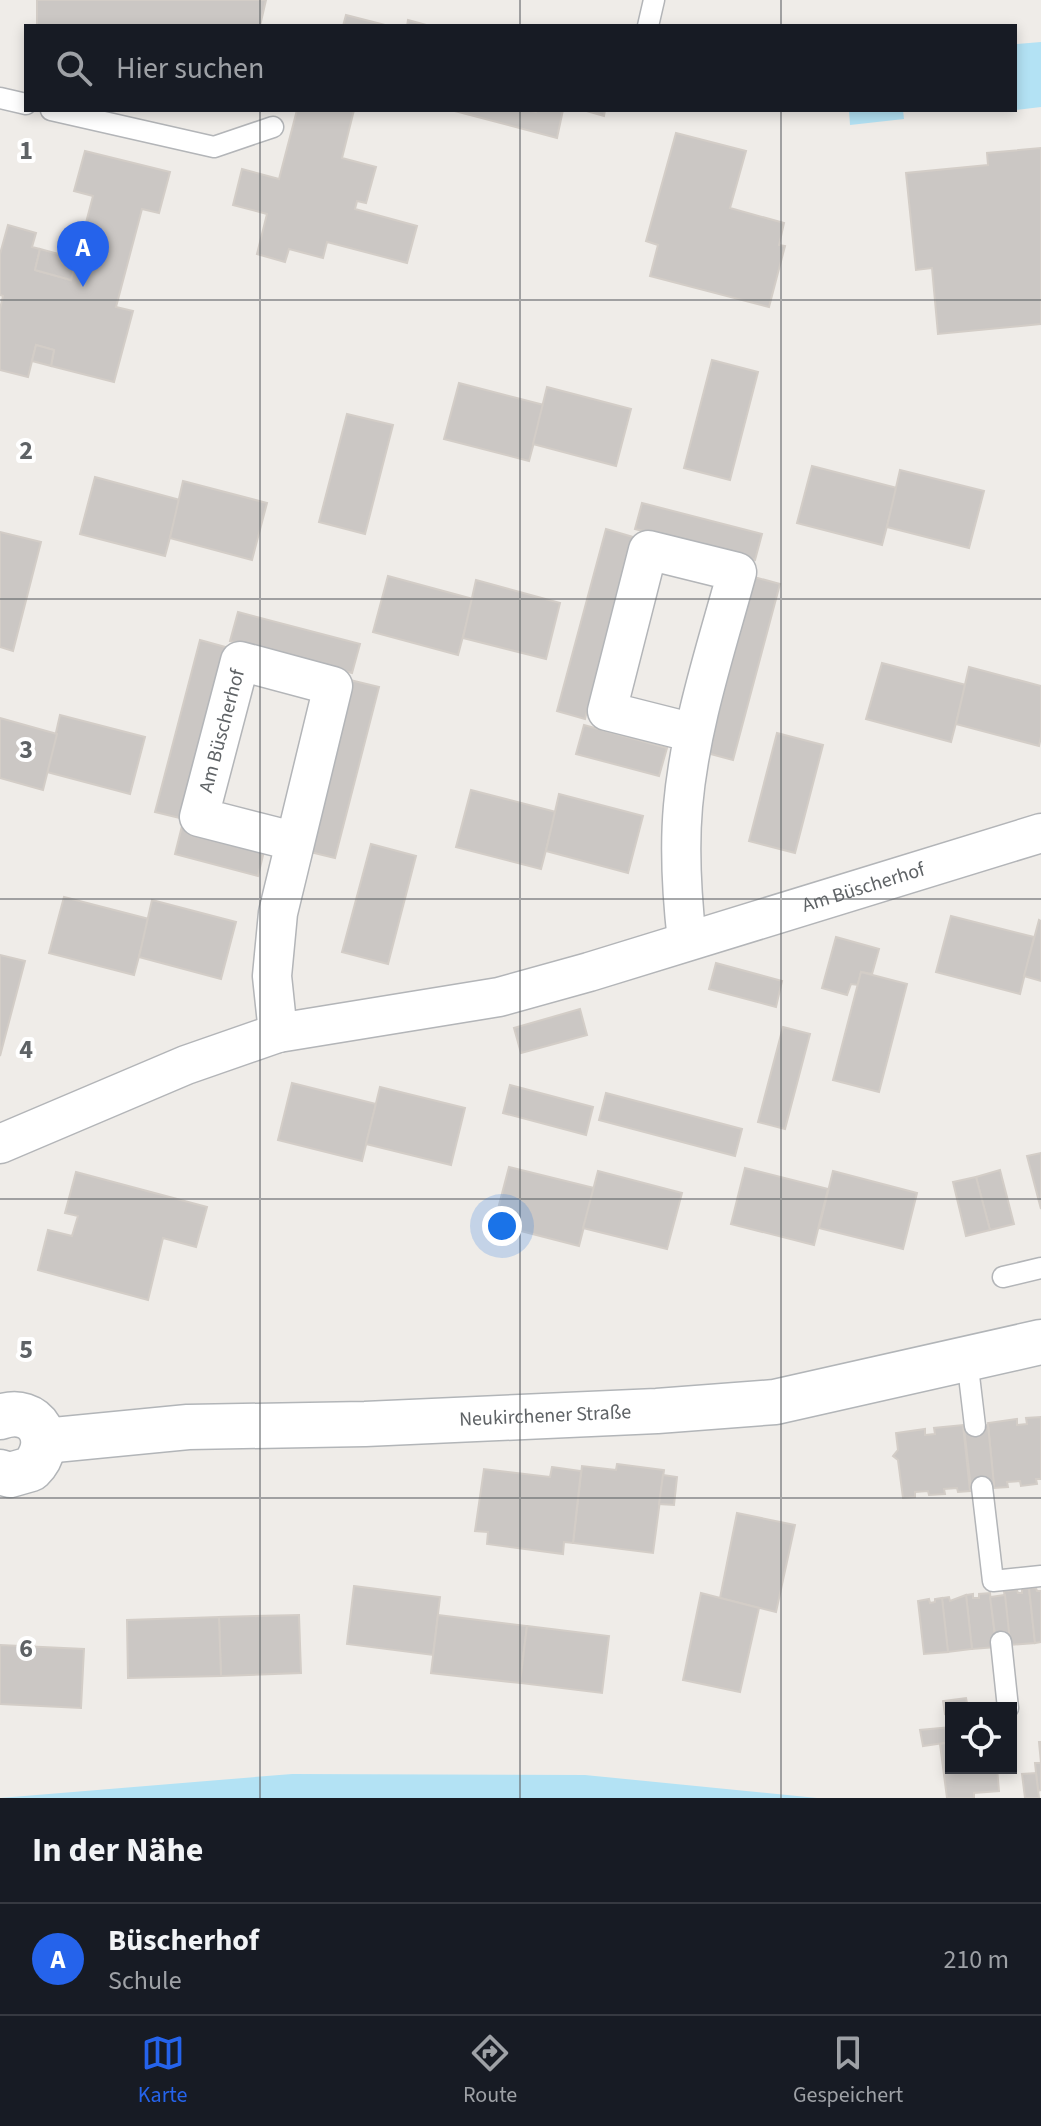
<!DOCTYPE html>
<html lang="de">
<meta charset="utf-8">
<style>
body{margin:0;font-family:"Source Sans 3",sans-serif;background:#20242c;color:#f1f3f6}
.controls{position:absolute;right:24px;bottom:24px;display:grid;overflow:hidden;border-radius:0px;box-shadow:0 4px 12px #0003}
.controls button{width:72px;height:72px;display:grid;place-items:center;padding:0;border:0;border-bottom:2px solid #363941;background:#171b24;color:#f1f3f6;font:40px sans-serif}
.you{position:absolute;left:502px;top:1226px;width:28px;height:28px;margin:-20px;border:6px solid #fff;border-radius:50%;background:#1a73e8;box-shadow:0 0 0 12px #1a73e833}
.badge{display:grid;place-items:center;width:52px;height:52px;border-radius:50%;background:#2563eb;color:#fff;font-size:26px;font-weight:700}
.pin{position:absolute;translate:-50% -66px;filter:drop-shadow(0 2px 4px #0008)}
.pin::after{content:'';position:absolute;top:42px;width:28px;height:24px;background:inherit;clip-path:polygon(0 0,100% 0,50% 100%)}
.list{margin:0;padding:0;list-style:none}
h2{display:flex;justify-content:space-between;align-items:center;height:104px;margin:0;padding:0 32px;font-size:34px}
h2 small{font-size:26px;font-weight:400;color:#9ea1a6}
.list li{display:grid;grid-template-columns:52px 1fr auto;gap:24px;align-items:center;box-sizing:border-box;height:112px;padding:0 32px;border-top:2px solid #363941}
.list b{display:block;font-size:30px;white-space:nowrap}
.list p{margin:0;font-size:26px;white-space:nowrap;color:#9ea1a6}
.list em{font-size:26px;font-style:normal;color:#9ea1a6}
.icon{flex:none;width:44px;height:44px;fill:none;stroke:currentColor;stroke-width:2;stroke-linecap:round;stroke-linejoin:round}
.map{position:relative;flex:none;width:1041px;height:1798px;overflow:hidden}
.search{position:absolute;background:#171b24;box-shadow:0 4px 12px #0003;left:24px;right:24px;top:24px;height:88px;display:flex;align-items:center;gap:20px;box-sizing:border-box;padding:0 28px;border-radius:0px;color:#9ea1a6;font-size:30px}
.sheet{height:216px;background:#171b24}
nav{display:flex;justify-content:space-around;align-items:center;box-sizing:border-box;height:112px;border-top:2px solid #363941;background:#171b24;font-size:22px;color:#9ea1a6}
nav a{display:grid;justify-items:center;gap:4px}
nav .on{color:#2563eb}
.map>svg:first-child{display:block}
.water{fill:#b3e2f4}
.building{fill:#cbc7c4;stroke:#d3cdc7;stroke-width:2}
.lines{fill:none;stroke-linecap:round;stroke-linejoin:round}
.service-casing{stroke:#b3b5b8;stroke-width:23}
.minor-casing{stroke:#b3b5b8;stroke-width:41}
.secondary-casing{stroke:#b2b5b8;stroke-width:47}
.service{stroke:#fff;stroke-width:20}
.minor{stroke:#fff;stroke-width:38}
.secondary{stroke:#fff;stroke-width:44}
.grid{fill:none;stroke:#5f6366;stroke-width:2;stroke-opacity:0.55}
.labels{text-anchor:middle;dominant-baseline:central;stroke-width:8;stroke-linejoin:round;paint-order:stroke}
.street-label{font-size:20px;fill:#5f6366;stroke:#fff}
.grid-label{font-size:26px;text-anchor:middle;font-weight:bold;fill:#5f6366;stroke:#fff;stroke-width:8;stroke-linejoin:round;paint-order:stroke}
</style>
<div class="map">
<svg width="1041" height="1798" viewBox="0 0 1041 1798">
<rect width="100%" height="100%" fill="#efece8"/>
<g class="water">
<polygon points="1015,34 1017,44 1041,42 1041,107 1015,110"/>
<polygon points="849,110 903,110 904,119 850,125"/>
<polygon points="292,1774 585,1775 817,1798 0,1798"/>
</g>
<g class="building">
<polygon points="37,0 266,0 260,26 37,26"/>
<polygon points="346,15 389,26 343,26"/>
<polygon points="408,20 430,26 407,26"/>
<polygon points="297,110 354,110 342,158 376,167 366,203 357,201 355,209 417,226 407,263 327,242 323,258 289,249 285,262 257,254 267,214 233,205 242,169 279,179"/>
<polygon points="451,110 526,110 536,112 537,110 563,110 557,138"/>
<polygon points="583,110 605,110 604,116"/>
<polygon points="676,133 746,151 730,208 784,223 779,245 785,246 769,307 650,276 658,245 646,241"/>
<polygon points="1041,148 1041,324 938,334 932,268 916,270 906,173 988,165 987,153"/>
<polygon points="85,151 170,172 159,213 142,209 116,307 133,311 114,382 51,366 54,350 36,345 28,377 0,370 0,309 3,296 0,295 0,254 8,225 36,233 32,247 40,249 35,270 71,280 93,196 74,191"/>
<polygon points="40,249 77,259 71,280 35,270"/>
<polygon points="36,345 54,350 51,366 32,361"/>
<polygon points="712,360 758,372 730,480 684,468"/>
<polygon points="459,383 544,405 529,461 444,439"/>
<polygon points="547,387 631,409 616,466 533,444"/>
<polygon points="347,414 393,425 365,534 319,522"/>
<polygon points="812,466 897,488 882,545 797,523"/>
<polygon points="900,470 984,491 969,548 887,527"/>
<polygon points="95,477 180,500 165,556 80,534"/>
<polygon points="183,481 267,503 252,560 170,538"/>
<polygon points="642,503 762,534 755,560 635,529"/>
<polygon points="606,529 633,537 585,719 557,711"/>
<polygon points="0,532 41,542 13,651 0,647"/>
<polygon points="388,576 473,599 458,655 373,632"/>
<polygon points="754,577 780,584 733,760 707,753"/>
<polygon points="476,580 560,603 546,659 463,638"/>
<polygon points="238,612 360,644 352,673 230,641"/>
<polygon points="200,640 229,648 184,819 155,812"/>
<polygon points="882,663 966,685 951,742 866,719"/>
<polygon points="969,667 1041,686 1041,737 1039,746 956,724"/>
<polygon points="350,680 379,687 335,858 306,851"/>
<polygon points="60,715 145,737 130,794 47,772"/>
<polygon points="0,718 57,734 43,790 0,778"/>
<polygon points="584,725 667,748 659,776 576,754"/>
<polygon points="777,733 823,745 795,853 749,841"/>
<polygon points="471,790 556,812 541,869 456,847"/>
<polygon points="559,794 643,816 628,873 546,851"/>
<polygon points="182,826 265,847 258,876 175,854"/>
<polygon points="371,844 416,856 388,964 342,952"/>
<polygon points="64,897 149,919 134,975 49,953"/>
<polygon points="152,900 236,922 221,979 139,957"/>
<polygon points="951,916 1034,937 1020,994 936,972"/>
<polygon points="1039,920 1041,921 1041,981 1024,976"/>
<polygon points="836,937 879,949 872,974 861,972 858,985 851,984 847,995 822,988"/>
<polygon points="0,955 25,961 0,1056"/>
<polygon points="716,963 782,981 776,1007 709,989"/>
<polygon points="861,972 907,984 879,1092 833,1080"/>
<polygon points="580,1009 587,1035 521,1053 514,1028"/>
<polygon points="783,1027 810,1034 785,1129 758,1122"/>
<polygon points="292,1083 376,1104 362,1161 278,1140"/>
<polygon points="510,1085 593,1107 586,1135 503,1113"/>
<polygon points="380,1087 465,1108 451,1165 366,1144"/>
<polygon points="606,1093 742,1129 735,1156 599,1120"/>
<polygon points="1041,1153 1041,1209 1027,1156"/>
<polygon points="509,1167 594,1188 579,1246 494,1224"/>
<polygon points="745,1168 828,1189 814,1245 731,1224"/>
<polygon points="1000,1170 1014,1224 990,1230 976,1177"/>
<polygon points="598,1171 682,1193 667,1249 583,1228"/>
<polygon points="833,1171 917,1193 903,1249 819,1228"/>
<polygon points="76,1172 207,1207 196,1247 163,1238 148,1300 38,1270 48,1230 72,1236 78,1216 65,1213"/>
<polygon points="976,1177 990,1230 966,1236 953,1182"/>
<polygon points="1041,1417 1041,1479 1036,1479 1037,1484 1021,1486 1020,1481 1007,1482 1008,1487 994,1488 988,1423 1017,1419 1017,1425 1027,1424 1026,1418"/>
<polygon points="963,1425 970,1491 958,1492 957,1488 944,1489 945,1494 929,1495 928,1491 915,1492 915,1497 903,1498 898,1460 893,1456 898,1450 896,1433 925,1429 925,1435 935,1434 934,1428"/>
<polygon points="988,1425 994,1485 971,1488 964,1428"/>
<polygon points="617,1464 664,1470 653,1553 573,1543 582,1466 616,1470"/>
<polygon points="552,1467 581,1471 573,1543 564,1542 563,1554 487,1544 488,1532 475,1531 484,1469 550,1477"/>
<polygon points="663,1475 677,1477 674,1505 659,1504"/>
<polygon points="737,1513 795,1525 776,1612 720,1598"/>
<polygon points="354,1586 440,1597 433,1655 347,1644"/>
<polygon points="1029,1588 1035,1643 1010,1645 1004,1591 1017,1590 1018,1593 1022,1593 1022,1589"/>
<polygon points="1029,1588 1036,1588 1037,1591 1041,1591 1041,1642 1035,1643"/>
<polygon points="701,1593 759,1608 740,1692 683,1680"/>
<polygon points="990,1593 996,1647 972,1649 966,1595 973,1594 973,1598 979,1598 979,1594"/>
<polygon points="966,1595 972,1649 948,1652 942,1598 949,1597 950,1601"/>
<polygon points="1005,1595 1010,1641 996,1642 990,1597"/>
<polygon points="942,1598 948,1652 924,1654 918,1601 929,1599 930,1603 935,1602 935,1599"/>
<polygon points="299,1615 301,1673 221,1676 219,1617"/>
<polygon points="438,1615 527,1626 520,1683 431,1673"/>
<polygon points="219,1617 221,1676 128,1678 127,1620"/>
<polygon points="527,1626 609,1636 602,1693 520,1683"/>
<polygon points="0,1645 84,1649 81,1708 0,1704"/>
<polygon points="966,1698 968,1708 951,1708 951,1713 945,1714 943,1701"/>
<polygon points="951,1727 951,1742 923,1746 920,1730"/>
<polygon points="951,1742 951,1768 997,1768 999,1791 974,1793 974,1798 947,1798 940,1744"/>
<polygon points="1039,1742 1041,1742 1041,1790 1038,1791 1035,1763 1041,1763"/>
<polygon points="1036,1773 1039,1798 1025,1798 1022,1774"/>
</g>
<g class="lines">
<defs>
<g id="service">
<polyline points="648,26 654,0"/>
<polyline points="0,98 26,104"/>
<polyline points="51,110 214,147 273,127"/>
<polyline points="1003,1277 1041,1268"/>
<polyline points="967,1359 975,1426"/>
<polyline points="982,1487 993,1581 1041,1576"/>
<polyline points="1001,1642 1008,1708"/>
</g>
<g id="minor">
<path d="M687,941c-5,-44 -8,-90 -4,-135 7,-80 33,-157 54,-234l-89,-22 -41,161 87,22"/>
<polyline points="278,1033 272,976 278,913 333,686 240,661 199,817 293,841"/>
<path id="s1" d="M0,1144l186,-79 92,-32 221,-36 90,-25 452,-139"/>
</g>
<g id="secondary">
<path d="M0,1417c37,-13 58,25 31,52l-21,6 -10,-3"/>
<path id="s2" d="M44,1441l144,-14 177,-3 292,-13 118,-9 266,-60"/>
</g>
</defs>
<use href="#service" class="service-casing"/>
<use href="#minor" class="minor-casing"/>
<use href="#secondary" class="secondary-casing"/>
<use href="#service" class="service"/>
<use href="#minor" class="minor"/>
<use href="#secondary" class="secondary"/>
</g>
<path class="grid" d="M260,0v26M520,0v26M781,0v26M260,110v1688M520,110v1688M781,110v1688M0,300h1041M0,599h1041M0,899h1041M0,1199h1041M0,1498h1041"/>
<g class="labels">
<g class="street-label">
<text transform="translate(222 731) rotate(-75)">Am Büscherhof</text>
<text stroke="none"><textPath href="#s1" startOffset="904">Am Büscherhof</textPath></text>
<text stroke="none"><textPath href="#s2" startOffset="502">Neukirchener Straße</textPath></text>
</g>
</g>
<g class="grid-label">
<text x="26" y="159">1</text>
<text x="26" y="459">2</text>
<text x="26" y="758">3</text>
<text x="26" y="1058">4</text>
<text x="26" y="1358">5</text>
<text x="26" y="1657">6</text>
</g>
</svg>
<div class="controls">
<button><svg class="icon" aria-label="locate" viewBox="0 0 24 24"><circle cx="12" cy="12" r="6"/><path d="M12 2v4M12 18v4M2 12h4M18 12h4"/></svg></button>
</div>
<div class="you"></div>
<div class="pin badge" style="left:83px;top:287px">A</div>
<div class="search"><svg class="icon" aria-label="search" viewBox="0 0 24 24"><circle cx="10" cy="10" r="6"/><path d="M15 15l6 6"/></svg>Hier suchen</div>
</div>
<section class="sheet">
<h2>In der Nähe<small></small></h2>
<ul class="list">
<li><span class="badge">A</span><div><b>Büscherhof</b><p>Schule</p></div><em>210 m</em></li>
</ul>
</section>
<nav>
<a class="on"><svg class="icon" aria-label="map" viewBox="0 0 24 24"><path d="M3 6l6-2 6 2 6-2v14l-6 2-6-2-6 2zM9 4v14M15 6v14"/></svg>Karte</a>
<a><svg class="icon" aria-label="directions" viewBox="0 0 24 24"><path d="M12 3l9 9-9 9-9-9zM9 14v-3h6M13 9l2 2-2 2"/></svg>Route</a>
<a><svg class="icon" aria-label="saved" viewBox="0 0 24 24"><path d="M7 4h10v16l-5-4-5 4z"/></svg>Gespeichert</a>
</nav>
